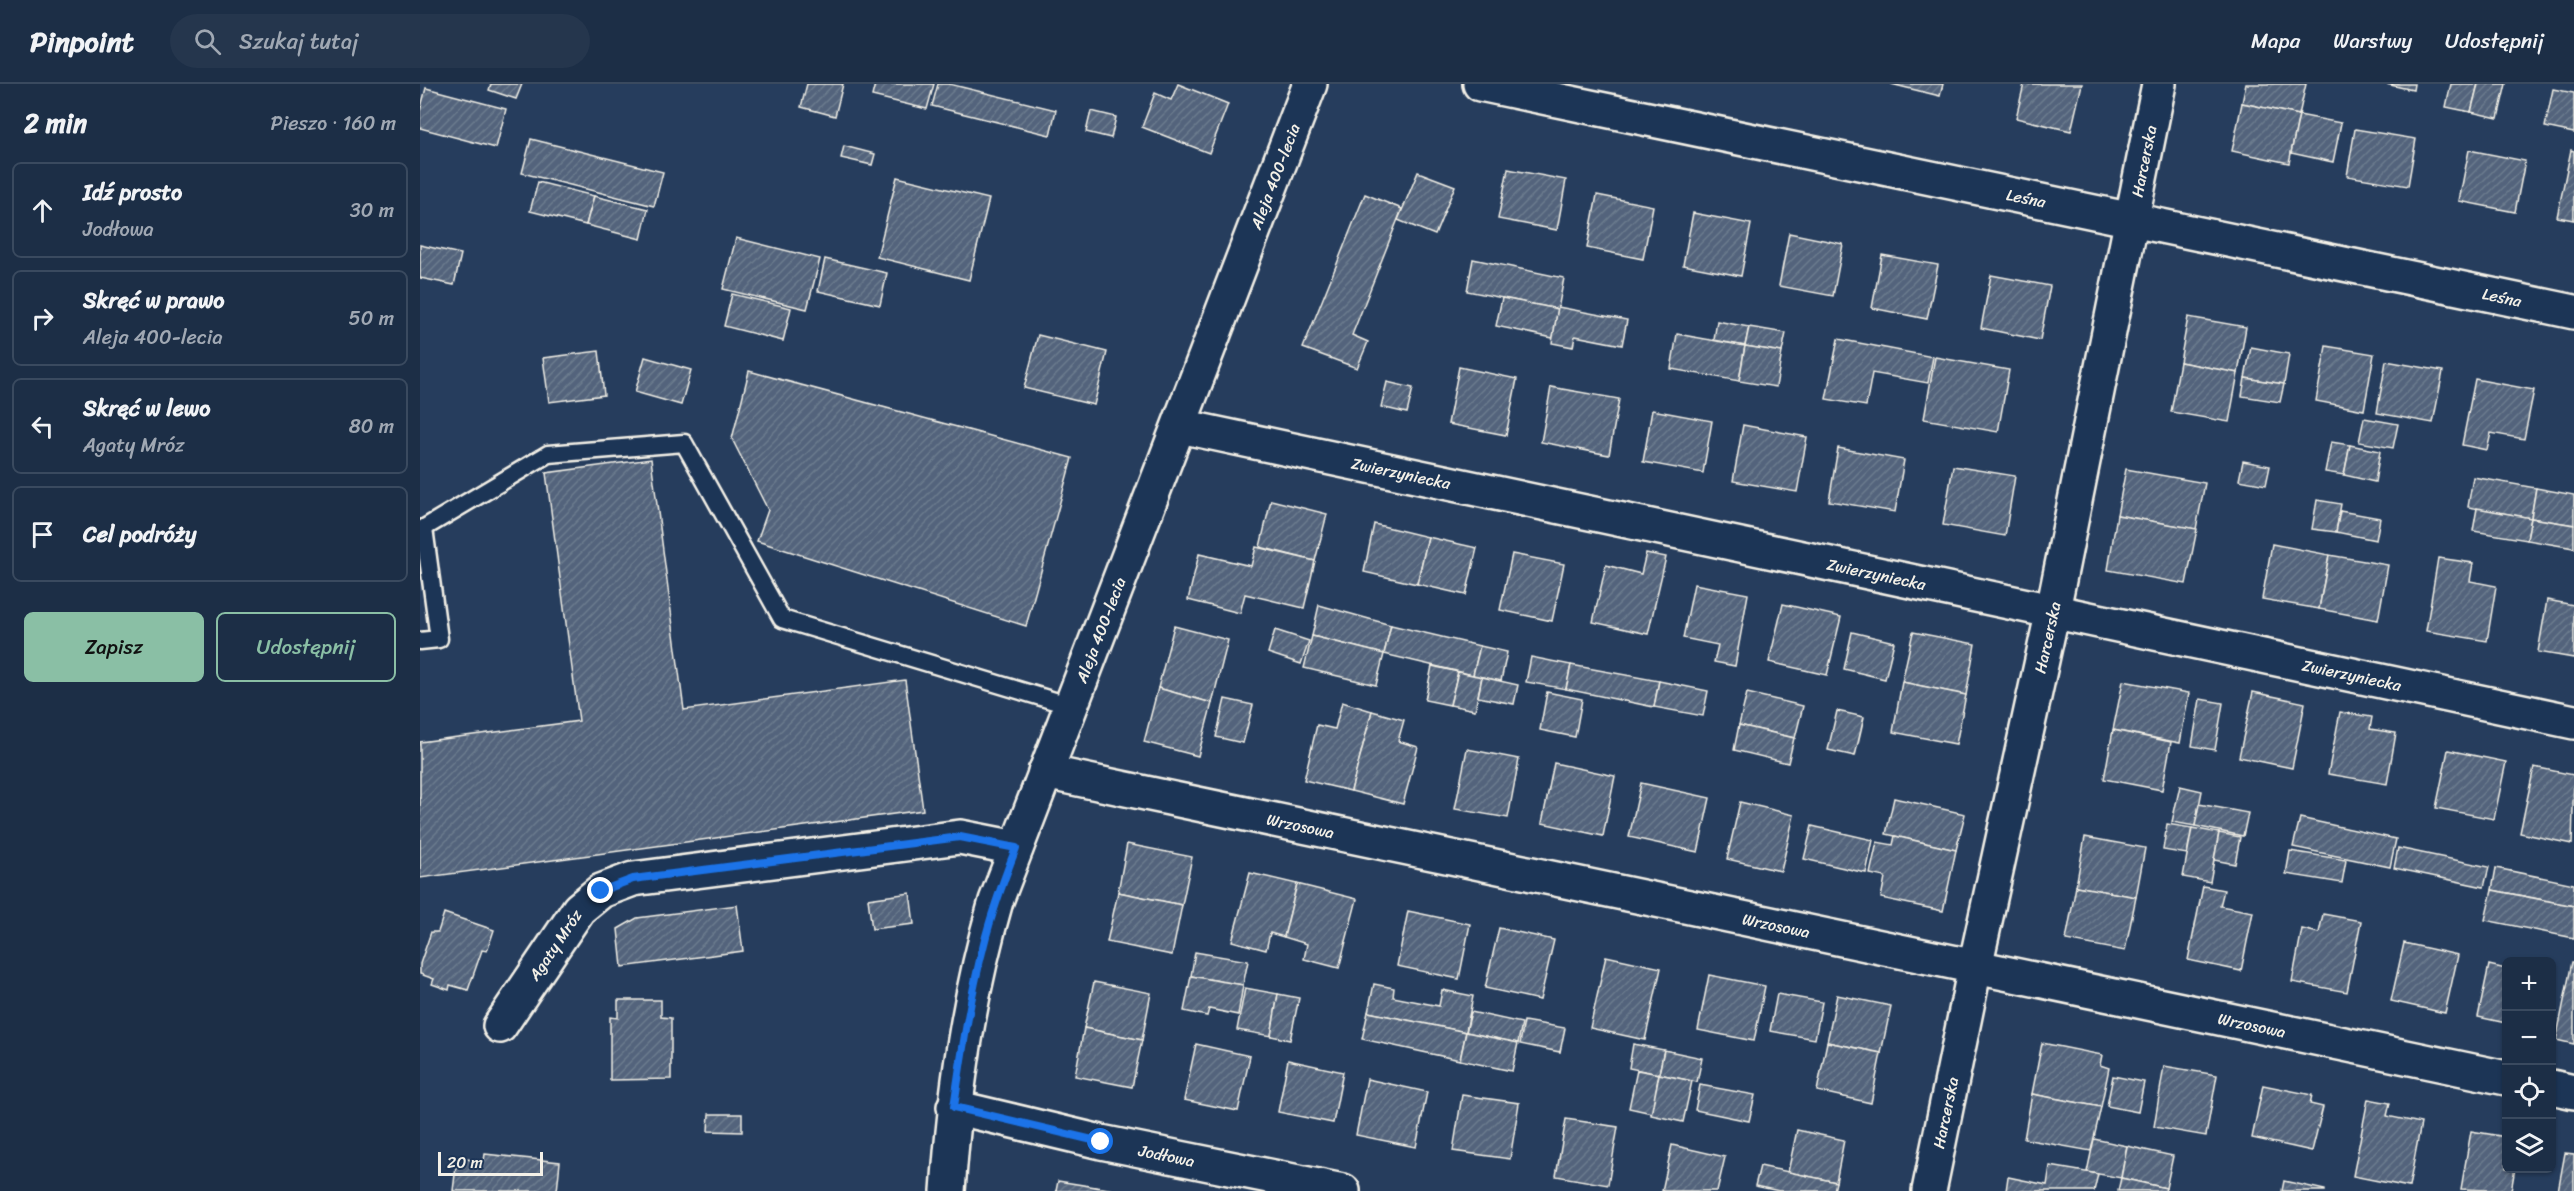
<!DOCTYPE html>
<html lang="pl">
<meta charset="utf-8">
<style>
body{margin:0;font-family:Sriracha,sans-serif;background:#25364d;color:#f1f3f6}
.controls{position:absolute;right:18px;bottom:18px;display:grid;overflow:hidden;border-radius:9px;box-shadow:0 2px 4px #0004}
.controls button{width:54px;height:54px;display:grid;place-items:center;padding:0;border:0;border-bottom:2px solid #3a4a5f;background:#1c2e46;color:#f1f3f6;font:30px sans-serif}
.scale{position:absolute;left:18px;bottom:15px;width:105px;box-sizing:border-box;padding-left:6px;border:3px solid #f4f1e8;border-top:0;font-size:16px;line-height:21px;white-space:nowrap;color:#f4f1e8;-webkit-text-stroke:4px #1d3557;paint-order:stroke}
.stop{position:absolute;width:18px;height:18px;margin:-14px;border:4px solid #1a73e8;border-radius:50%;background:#fff}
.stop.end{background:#1a73e8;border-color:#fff;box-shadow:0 2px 6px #0008}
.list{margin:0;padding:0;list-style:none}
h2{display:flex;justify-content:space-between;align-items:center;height:78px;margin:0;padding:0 24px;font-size:26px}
h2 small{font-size:20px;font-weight:400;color:#a0a8b3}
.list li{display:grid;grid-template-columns:39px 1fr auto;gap:18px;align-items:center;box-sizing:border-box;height:96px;margin:0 12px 12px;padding:0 12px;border:2px solid #3a4a5f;border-radius:9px}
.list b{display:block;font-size:22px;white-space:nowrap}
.list p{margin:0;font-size:20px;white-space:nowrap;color:#a0a8b3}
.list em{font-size:20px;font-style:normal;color:#a0a8b3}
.actions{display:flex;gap:12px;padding:18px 24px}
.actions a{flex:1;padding:14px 0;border:2px solid #8abfa5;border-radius:9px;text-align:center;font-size:21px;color:#8abfa5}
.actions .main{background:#8abfa5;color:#111}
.icon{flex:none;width:33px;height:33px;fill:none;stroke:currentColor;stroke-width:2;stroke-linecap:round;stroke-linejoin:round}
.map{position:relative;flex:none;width:2154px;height:1107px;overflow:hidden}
header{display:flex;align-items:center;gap:36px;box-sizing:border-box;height:84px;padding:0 30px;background:#1c2e46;border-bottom:2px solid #3a4a5f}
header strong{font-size:28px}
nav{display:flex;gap:33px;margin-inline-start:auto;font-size:21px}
.search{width:420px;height:54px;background:#25364d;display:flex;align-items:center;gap:15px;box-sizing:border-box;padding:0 21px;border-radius:33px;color:#a0a8b3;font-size:22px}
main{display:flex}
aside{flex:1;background:#1c2e46}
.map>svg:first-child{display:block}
.building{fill:url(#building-hatch);stroke:#f4f1e8;stroke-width:1.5}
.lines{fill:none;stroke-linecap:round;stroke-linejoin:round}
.lane-casing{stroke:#f4f1e8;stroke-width:21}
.street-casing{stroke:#f4f1e8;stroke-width:38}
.lane{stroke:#1d3557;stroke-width:16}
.street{stroke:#1d3557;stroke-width:33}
.route{stroke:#1a73e8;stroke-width:8}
.labels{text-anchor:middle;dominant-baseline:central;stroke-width:5;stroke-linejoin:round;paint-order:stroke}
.street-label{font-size:16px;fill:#f4f1e8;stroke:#1d3557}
</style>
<header>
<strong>Pinpoint</strong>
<div class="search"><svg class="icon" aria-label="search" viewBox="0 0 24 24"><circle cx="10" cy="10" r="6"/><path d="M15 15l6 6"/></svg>Szukaj tutaj</div>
<nav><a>Mapa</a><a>Warstwy</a><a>Udostępnij</a></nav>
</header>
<main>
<aside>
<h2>2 min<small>Pieszo · 160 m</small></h2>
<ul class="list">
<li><svg class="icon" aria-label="ahead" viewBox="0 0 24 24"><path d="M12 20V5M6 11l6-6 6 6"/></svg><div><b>Idź prosto</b><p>Jodłowa</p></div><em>30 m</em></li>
<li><svg class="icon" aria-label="right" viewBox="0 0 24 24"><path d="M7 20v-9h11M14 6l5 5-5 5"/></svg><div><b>Skręć w prawo</b><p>Aleja 400-lecia</p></div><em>50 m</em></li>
<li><svg class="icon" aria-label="left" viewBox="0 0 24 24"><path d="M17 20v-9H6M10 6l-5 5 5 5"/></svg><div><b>Skręć w lewo</b><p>Agaty Mróz</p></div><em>80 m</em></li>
<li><svg class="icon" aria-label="arrive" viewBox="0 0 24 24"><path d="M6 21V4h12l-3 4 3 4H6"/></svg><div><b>Cel podróży</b></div></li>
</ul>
<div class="actions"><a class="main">Zapisz</a><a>Udostępnij</a></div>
</aside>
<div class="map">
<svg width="2154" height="1107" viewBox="0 0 2154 1107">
<defs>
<pattern id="building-hatch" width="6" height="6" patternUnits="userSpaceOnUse" patternTransform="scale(1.5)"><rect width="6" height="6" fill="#52647b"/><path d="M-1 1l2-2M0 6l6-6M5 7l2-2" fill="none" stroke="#6c7b8e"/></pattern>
</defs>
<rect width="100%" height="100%" fill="#263d5d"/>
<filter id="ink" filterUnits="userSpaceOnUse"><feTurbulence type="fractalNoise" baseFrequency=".0167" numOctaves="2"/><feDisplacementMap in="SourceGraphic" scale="12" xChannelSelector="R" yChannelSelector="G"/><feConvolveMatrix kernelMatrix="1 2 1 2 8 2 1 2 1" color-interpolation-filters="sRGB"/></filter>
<g filter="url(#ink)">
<g class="building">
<polygon points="71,0 102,0 96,15 69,6"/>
<polygon points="387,0 423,0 415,32 381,23"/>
<polygon points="455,0 514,0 507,25 452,12"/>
<polygon points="518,0 529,0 636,26 630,51 512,22"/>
<polygon points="758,0 808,20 789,69 722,43 735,9 751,16"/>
<polygon points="1471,0 1523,0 1520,12"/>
<polygon points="1604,0 1662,0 1651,47 1596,34"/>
<polygon points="1826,0 1886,0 1879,31 1822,19"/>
<polygon points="1966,0 1994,0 1993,6"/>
<polygon points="2031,0 2058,0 2051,28 2026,23"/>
<polygon points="2058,0 2086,0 2078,34 2051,28"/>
<polygon points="6,4 86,25 76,64 0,44 0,27"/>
<polygon points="2133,5 2154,9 2154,49 2125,43"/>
<polygon points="1822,19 1879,31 1869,79 1812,67"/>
<polygon points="671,27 696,33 691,54 666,48"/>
<polygon points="1879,31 1921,39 1913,78 1871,69"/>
<polygon points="1935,45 1996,55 1988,102 1927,92"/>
<polygon points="111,55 243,88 234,122 102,89"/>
<polygon points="424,62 455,70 452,81 421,74"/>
<polygon points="2049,66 2105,77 2095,128 2039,117"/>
<polygon points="2151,66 2154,67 2154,136 2137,133"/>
<polygon points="1088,85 1146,96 1137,146 1078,135"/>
<polygon points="998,88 1035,102 1015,151 978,136"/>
<polygon points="477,93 569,115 549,196 457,173"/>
<polygon points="118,98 174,112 166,141 110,127"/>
<polygon points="945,110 982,125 932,251 948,258 937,284 883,264"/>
<polygon points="1177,111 1233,122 1223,175 1167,164"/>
<polygon points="174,112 228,125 221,155 166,141"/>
<polygon points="1273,129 1331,140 1321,192 1263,181"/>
<polygon points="1369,149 1423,160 1413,212 1359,202"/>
<polygon points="316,154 400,175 387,225 303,205"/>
<polygon points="0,161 41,170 34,201 0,194"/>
<polygon points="1462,171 1518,181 1507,235 1452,224"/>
<polygon points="405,175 467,189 460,221 398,207"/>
<polygon points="1053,175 1144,194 1138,225 1047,207"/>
<polygon points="1571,191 1630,202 1620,256 1561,244"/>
<polygon points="312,210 371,224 363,257 304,242"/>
<polygon points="1082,214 1138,225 1133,254 1076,242"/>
<polygon points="1138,223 1207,236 1202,261 1155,252 1153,263 1132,259"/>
<polygon points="1768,233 1826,243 1818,289 1760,278"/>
<polygon points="1297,237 1329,243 1325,262 1294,256"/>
<polygon points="1329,243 1366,249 1362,268 1325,262"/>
<polygon points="1257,250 1325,262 1319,297 1251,285"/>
<polygon points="618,251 687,268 674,321 604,304"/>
<polygon points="1418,255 1513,273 1508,299 1452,289 1446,322 1406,315"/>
<polygon points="1325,262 1362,268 1356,303 1319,297"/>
<polygon points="1906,262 1954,270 1944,326 1896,317"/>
<polygon points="1831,263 1869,270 1864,300 1825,294"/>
<polygon points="179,267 184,311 129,318 123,274"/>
<polygon points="225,273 271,286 261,321 215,308"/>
<polygon points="1515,273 1589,286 1578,348 1504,335"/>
<polygon points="1966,277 2023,287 2013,339 1957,329"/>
<polygon points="1760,278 1818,289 1809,338 1751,328"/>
<polygon points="1039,283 1097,295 1086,351 1028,340"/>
<polygon points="329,287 652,374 606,542 337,457 348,426 312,355"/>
<polygon points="1825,294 1864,300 1860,318 1822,312"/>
<polygon points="2055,295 2114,306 2104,355 2071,349 2067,366 2042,361"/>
<polygon points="967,298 993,304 987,329 961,323"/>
<polygon points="1131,303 1199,315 1189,371 1121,358"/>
<polygon points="1232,326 1292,337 1283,389 1223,378"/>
<polygon points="1944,334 1978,340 1973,364 1939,358"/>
<polygon points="1323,341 1387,353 1377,408 1313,397"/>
<polygon points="1911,358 1930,361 1924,391 1905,388"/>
<polygon points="1930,361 1960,367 1955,398 1924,391"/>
<polygon points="1418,364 1484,376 1475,428 1409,417"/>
<polygon points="231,375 264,626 485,596 503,726 0,794 0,658 159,637 126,389"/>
<polygon points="1823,377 1850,382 1846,401 1819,396"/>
<polygon points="1533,382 1595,392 1585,452 1523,441"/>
<polygon points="1706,385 1785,399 1776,445 1697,431"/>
<polygon points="2053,393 2116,404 2111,434 2048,423"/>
<polygon points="2116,404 2154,411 2154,441 2111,434"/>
<polygon points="851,416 907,430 895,477 840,463"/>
<polygon points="1897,416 1921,420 1916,448 1892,445"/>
<polygon points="2057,424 2111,434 2107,456 2053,447"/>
<polygon points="1920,427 1960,434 1956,456 1916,448"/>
<polygon points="1697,431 1777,445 1766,500 1688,486"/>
<polygon points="2111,434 2154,441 2154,464 2107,456"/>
<polygon points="954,440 1008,453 997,500 944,488"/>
<polygon points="1008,453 1057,464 1046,511 997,500"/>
<polygon points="1852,460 1909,471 1899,525 1842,515"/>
<polygon points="836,463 895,477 884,524 825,510 820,529 768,516 779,470 831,482"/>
<polygon points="1226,469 1246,473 1228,550 1173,538 1186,481 1221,490"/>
<polygon points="1092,470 1144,480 1132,537 1080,526"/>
<polygon points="1909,471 1968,481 1958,536 1899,525"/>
<polygon points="2018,474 2053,479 2050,497 2076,502 2067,557 2006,547"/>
<polygon points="1274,500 1328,510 1315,582 1294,578 1298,561 1263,554"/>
<polygon points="2127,516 2154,521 2154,574 2118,568"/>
<polygon points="1363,520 1421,533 1407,591 1349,578"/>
<polygon points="899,521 971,541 964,570 892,552"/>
<polygon points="971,541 1060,562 1053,591 964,570"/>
<polygon points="754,542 808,556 792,619 738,604"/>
<polygon points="855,546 889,557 881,580 848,569"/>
<polygon points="1432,548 1474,558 1465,595 1424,585"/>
<polygon points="1493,548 1555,560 1546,611 1482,598"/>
<polygon points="892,552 964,570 956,601 884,584"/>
<polygon points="1060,562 1087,568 1081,597 1053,591"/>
<polygon points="1111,573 1151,581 1146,605 1106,598"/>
<polygon points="1151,581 1239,597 1234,623 1146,605"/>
<polygon points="1012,582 1038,588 1030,621 1005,616"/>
<polygon points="1038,588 1062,593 1055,626 1030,621"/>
<polygon points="1062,593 1098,601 1094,620 1058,613"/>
<polygon points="1239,597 1288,607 1283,632 1234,623"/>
<polygon points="1703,597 1769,609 1760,659 1693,646"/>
<polygon points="1482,598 1546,611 1536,660 1473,648"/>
<polygon points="738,604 792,619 778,672 724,658"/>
<polygon points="1127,608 1162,615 1155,653 1120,646"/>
<polygon points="1833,608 1885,619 1872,684 1819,673"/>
<polygon points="1327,609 1383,622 1375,654 1319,641"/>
<polygon points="805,615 833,621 823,659 796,653"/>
<polygon points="1780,615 1803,619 1795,666 1772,662"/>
<polygon points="922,618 952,627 931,707 884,696 897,641 915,645"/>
<polygon points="952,627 984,636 978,657 998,663 983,720 931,707"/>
<polygon points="1417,627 1444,633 1435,672 1408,666"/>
<polygon points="1920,628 1952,633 1950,645 1976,649 1967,700 1908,690"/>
<polygon points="1319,641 1374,654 1368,679 1314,666"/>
<polygon points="1693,646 1751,658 1742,706 1684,695"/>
<polygon points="1047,665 1099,675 1088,734 1035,725"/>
<polygon points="2028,666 2086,678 2074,735 2016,724"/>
<polygon points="1134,679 1195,692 1183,752 1122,739"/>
<polygon points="2114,683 2154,691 2152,760 2100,749"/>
<polygon points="1221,699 1290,714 1278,768 1209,753"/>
<polygon points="1760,702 1782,707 1775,742 1752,738"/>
<polygon points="1474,714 1545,730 1536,766 1466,750"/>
<polygon points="1320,718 1374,731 1361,787 1307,775"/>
<polygon points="1779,720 1828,729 1823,752 1775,742"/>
<polygon points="1880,734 1976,755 1970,783 1873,763"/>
<polygon points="1747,740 1772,744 1767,770 1743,766"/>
<polygon points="1392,742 1453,756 1446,789 1384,775"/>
<polygon points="1772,744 1799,749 1790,798 1763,793"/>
<polygon points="1799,749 1820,753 1815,780 1794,776"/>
<polygon points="1475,752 1536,766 1523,827 1461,814 1465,793 1450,790 1457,758 1473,761"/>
<polygon points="1665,753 1725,764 1716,813 1656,802"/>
<polygon points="707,760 772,773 762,821 698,808"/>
<polygon points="1978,764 2069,783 2064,803 1974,784"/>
<polygon points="1870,767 1926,776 1922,799 1866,790"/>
<polygon points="2076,784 2154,800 2154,822 2072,806"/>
<polygon points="830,789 877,800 864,853 850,849 846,866 812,857"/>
<polygon points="877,800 937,815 919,884 884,875 887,860 864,853"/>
<polygon points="1656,802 1716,813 1705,867 1646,856"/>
<polygon points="1783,802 1804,806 1800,822 1833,828 1821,887 1768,876"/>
<polygon points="2072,806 2154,822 2154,854 2065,836"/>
<polygon points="698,808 762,821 752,871 687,858"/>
<polygon points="490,809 494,840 452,845 448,815"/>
<polygon points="317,821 323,867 202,883 198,845 217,834"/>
<polygon points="988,827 1050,840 1039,895 977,882"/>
<polygon points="24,829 74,846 67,867 62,866 48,906 30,901 29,906 12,900 14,895 0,890 0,880 11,848 18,848"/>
<polygon points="1903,830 1941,837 1927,908 1872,898 1882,845 1899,849"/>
<polygon points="1079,844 1134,856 1120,916 1065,904"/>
<polygon points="1984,859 2038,871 2025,929 1971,917"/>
<polygon points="775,868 828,877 823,901 771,892"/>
<polygon points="1186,872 1241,884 1225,956 1170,944"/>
<polygon points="2152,878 2154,878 2154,960 2136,956"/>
<polygon points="2069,881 2086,885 2086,939 2058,933"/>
<polygon points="1289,891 1345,902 1334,957 1278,946"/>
<polygon points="771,892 823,901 818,931 789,925 787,932 764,927"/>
<polygon points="674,898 731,909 722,956 664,944"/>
<polygon points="954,900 974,904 973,913 1019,922 1022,906 1053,912 1046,948 948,928"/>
<polygon points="825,904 858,910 851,952 817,946"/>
<polygon points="858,910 879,914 870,956 851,952"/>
<polygon points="1357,910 1402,918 1395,955 1350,947"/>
<polygon points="1417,911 1471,922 1461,969 1407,958"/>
<polygon points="198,916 241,916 241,933 251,934 251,995 190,996 190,933 198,934"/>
<polygon points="948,928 1046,948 1040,976 942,955"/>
<polygon points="1051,928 1102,939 1098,959 1046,948"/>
<polygon points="1104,937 1145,944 1140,968 1100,960"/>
<polygon points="664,944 722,956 712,1003 655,992"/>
<polygon points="1046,948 1098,959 1092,987 1040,976"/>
<polygon points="1407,958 1461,969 1451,1019 1397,1007"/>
<polygon points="1622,959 1682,971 1680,981 1689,984 1681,1023 1612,1010"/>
<polygon points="776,960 830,972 818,1027 764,1016"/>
<polygon points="1213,960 1244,966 1239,990 1209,984"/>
<polygon points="1244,966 1282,974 1277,998 1239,990"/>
<polygon points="868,976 923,988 913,1039 858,1028"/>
<polygon points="1744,982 1797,991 1786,1052 1734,1043"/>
<polygon points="1217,986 1239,990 1232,1029 1209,1024"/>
<polygon points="1239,990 1272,997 1263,1038 1231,1031"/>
<polygon points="1693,992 1724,998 1718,1028 1687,1022"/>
<polygon points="947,995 1007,1008 996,1063 936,1051"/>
<polygon points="1280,1001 1335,1011 1329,1037 1275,1026"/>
<polygon points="1843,1001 1892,1011 1890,1020 1903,1023 1892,1067 1832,1054"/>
<polygon points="1612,1010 1681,1023 1671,1067 1604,1055"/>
<polygon points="1042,1011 1099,1019 1090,1075 1033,1067"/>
<polygon points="1948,1015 1970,1019 1967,1032 2001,1039 1989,1103 1933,1092"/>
<polygon points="289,1030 322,1030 322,1048 288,1047"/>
<polygon points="1146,1035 1198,1043 1188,1101 1136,1092"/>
<polygon points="1377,1046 1424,1056 1416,1098 1368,1088"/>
<polygon points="2051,1047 2086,1053 2086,1084 2095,1084 2091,1107 2041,1105"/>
<polygon points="1674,1055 1707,1062 1701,1094 1667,1088"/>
<polygon points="1252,1061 1305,1073 1297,1107 1242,1107"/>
<polygon points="1707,1062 1753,1072 1746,1104 1701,1094"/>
<polygon points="2145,1069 2154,1070 2154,1107 2138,1107"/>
<polygon points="65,1070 140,1078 137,1107 33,1107 37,1074 64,1077"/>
<polygon points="1340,1082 1416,1098 1414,1107 1359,1107 1335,1102"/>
<polygon points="1630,1082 1678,1090 1674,1107 1586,1107 1588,1093 1627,1101"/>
<polygon points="1701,1094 1746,1104 1745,1107 1698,1107"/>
<polygon points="638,1097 694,1106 694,1107 636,1107"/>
<polygon points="1864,1097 1905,1106 1905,1107 1862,1107"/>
</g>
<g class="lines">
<defs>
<polyline id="lane" points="0,557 19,555 4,444 128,370 264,359 362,535 651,622"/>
<g id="street">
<path id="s1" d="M1060,0l1094,228"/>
<path id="s2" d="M760,342l1394,296"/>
<path id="s3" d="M625,688l1461,306"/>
<path id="s4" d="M80,942l79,-117 22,-18 32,-12 327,-42 56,11"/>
<polyline points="2132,1003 2154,1008"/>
<path id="s5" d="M534,1023l147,35 242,49"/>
<path id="s6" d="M528,1107c7,-100 20,-193 48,-290l314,-817"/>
<path id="s7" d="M1509,1107l46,-224 78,-357 106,-526"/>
</g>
</defs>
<use href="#lane" class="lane-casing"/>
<use href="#street" class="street-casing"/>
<use href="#lane" class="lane"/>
<use href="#street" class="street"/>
</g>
</g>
<g class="lines" filter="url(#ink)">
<path class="route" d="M181,807l32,-12 327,-42 56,11c-12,31 -24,63 -32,96 -14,53 -22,108 -30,163l147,35"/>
</g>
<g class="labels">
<g class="street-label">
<text stroke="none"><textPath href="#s7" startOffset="1052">Harcerska</textPath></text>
<text stroke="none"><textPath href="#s6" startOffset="1071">Aleja 400-lecia</textPath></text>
<text stroke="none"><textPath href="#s1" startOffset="558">Leśna</textPath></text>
<text stroke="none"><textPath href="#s1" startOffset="1044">Leśna</textPath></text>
<text stroke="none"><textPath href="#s2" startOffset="226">Zwierzyniecka</textPath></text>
<text stroke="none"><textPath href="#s2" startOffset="712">Zwierzyniecka</textPath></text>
<text stroke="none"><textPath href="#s6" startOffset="585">Aleja 400-lecia</textPath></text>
<text stroke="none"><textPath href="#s7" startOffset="566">Harcerska</textPath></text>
<text stroke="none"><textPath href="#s2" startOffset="1198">Zwierzyniecka</textPath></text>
<text stroke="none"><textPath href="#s3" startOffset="261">Wrzosowa</textPath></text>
<text stroke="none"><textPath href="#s3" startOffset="747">Wrzosowa</textPath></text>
<text stroke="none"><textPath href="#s4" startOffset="98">Agaty Mróz</textPath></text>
<text stroke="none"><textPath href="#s3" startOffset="1233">Wrzosowa</textPath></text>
<text stroke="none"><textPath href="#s7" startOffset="80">Harcerska</textPath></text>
<text stroke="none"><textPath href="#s5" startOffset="218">Jodłowa</textPath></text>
</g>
</g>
</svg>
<div class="controls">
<button>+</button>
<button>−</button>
<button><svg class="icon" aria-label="locate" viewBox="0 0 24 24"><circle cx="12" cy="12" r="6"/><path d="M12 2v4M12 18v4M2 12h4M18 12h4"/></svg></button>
<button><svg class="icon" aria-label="layers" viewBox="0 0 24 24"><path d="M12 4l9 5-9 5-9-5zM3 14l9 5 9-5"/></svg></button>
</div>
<div class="scale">20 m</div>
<div class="stop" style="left:681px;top:1058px"></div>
<div class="stop end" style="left:181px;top:807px"></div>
</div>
</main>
